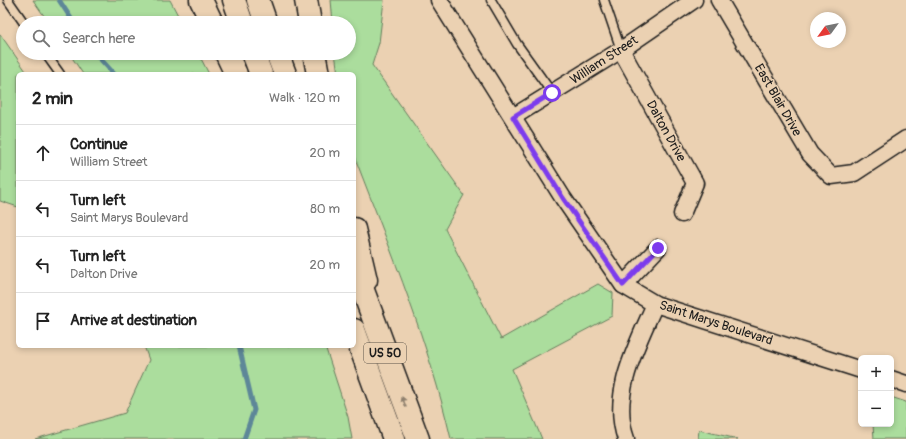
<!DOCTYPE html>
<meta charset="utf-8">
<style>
body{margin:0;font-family:Pangolin,sans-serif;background:#f6f6f6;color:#222}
.controls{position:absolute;right:12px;bottom:12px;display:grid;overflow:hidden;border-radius:6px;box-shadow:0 2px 6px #0003}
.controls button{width:36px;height:36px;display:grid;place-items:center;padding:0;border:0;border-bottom:1px solid #e0e0e0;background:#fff;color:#222;font:20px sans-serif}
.compass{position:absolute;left:810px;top:12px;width:36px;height:36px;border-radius:50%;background:#fff;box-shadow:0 2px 6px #0003;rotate:237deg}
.stop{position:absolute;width:12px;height:12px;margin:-9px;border:3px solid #7c3aed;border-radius:50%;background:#fff}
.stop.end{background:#7c3aed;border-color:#fff;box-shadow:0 1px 4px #0008}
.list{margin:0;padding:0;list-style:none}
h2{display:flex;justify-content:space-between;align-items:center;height:52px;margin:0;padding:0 16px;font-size:17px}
h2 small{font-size:13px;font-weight:400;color:#767676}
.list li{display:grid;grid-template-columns:26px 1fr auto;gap:12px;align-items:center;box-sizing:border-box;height:56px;padding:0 16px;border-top:1px solid #e0e0e0}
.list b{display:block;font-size:15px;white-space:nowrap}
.list p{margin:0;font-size:13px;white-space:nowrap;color:#767676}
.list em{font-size:13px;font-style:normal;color:#767676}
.icon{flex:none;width:22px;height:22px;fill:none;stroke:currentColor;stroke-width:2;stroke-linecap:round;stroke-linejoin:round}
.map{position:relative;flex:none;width:906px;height:439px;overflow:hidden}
.search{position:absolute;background:#fff;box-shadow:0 2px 6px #0003;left:16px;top:16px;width:340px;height:44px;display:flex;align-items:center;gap:10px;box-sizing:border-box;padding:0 14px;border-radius:22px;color:#767676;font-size:15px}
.panel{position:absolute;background:#fff;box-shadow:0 2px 6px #0003;left:16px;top:72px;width:340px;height:276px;border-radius:6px}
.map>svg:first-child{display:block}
.green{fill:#abdd9d;stroke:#647c5c}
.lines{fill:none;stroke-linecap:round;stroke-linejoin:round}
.stream{stroke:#5d8798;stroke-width:5}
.lane-casing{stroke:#1c1c1c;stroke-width:11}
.street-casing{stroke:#1c1c1c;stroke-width:19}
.highway-casing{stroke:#1c1c1c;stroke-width:25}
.lane{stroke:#ebd1b2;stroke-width:8}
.street{stroke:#ebd1b2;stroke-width:16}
.highway{stroke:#ebd1b2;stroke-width:22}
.oneway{fill:#8e806e}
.route{stroke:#7c3aed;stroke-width:5}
.labels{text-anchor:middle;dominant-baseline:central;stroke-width:3;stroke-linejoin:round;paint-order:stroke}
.shield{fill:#ebd1b2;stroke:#5a5249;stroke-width:1}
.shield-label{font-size:12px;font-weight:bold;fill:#1c1c1c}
.street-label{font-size:13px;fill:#1c1c1c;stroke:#ebd1b2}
</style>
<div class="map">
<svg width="906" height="439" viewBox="0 0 906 439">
<rect width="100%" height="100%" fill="#ebd1b2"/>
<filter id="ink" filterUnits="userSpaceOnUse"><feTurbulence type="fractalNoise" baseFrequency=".025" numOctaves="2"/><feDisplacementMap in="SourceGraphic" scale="8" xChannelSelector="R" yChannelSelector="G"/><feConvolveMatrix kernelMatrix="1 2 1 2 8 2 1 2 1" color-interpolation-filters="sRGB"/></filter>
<g filter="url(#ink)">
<g class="green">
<polygon points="33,0 170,0 182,23 49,23"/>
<path d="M331,0h53l-5,43 -7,22 92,130 -19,34 56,110 97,-55 15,9 -1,23 -100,53 30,70h-91c-22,-95 -59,-185 -94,-276l-3,-12v-77h-16l-3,-21h14v-30h-16z"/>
<polygon points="0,34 28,74 18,74 18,207 0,201"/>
<polygon points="69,53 198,53 209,74 83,74"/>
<polygon points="144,346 325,346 348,417 352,439 35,439 125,413 149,360"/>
<polygon points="891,397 906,402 906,439 874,439 873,424 891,424"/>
<polygon points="699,430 738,439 698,439"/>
</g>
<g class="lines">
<g class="stream">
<polyline points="59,0 74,23"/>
<polyline points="95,53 114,74"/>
<polyline points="239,346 254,410 244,439"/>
</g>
<defs>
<g id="lane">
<polyline points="8,0 24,23"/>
<polyline points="491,0 517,44 552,93"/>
<polyline points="604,0 621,50"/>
<polyline points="45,53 60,74"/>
</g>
<g id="street">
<polyline points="439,0 563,198 623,285 655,304 861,370"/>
<polyline points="719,0 810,154 831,176 854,173 906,139"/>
<polyline points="621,50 695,183 682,214"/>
<polyline points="513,117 621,50 694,0"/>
<polyline points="623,285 658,248"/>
<polyline points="891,379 906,384"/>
<path d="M626,439c-16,-45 11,-94 29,-135"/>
</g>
<g id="highway">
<polyline points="201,0 212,23"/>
<polyline points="234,0 242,23"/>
<polyline points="258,0 266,23"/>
<polyline points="306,0 310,23"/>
<polyline points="226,53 236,74"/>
<polyline points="253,53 261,74"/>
<polyline points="277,53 285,74"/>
<polyline points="314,53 318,74"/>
<polyline points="354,229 366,280"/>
<polyline points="354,266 418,439"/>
<polyline points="354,330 394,439"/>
</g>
</defs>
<use href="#lane" class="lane-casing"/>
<use href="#street" class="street-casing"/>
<use href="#highway" class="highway-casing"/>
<use href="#lane" class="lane"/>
<use href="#street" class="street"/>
<use href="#highway" class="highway"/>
</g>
<defs><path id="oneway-solid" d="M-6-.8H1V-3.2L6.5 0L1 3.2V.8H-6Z"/></defs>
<use class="oneway" href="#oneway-solid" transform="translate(404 402) rotate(-111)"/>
</g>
<g class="lines" filter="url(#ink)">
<polyline class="route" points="552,93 513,117 563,198 623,285 658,248"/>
</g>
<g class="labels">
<rect class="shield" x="364" y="343" width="42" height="20" rx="3"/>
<g class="shield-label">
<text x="385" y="353">US 50</text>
</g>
<g class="street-label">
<text transform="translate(604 60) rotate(-33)">William Street</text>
<text transform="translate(778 100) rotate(60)">East Blair Drive</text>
<text transform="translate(666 131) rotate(61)">Dalton Drive</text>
<text transform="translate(716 323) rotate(18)">Saint Marys Boulevard</text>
</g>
</g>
</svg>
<div class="controls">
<button>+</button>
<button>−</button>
</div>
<svg class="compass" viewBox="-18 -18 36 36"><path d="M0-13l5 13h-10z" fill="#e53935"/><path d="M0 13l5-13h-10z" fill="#767676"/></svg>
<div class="stop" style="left:552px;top:93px"></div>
<div class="stop end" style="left:658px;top:248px"></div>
<div class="search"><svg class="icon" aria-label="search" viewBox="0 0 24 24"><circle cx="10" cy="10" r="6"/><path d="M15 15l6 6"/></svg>Search here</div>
<section class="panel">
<h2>2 min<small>Walk · 120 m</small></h2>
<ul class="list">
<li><svg class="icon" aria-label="ahead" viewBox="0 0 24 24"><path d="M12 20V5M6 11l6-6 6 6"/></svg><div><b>Continue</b><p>William Street</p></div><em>20 m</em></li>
<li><svg class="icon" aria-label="left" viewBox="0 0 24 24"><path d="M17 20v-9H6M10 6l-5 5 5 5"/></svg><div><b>Turn left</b><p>Saint Marys Boulevard</p></div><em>80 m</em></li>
<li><svg class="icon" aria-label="left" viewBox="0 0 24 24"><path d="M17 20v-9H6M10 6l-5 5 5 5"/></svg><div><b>Turn left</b><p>Dalton Drive</p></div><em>20 m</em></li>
<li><svg class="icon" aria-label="arrive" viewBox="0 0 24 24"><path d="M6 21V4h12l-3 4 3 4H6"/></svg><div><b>Arrive at destination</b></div></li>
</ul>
</section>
</div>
